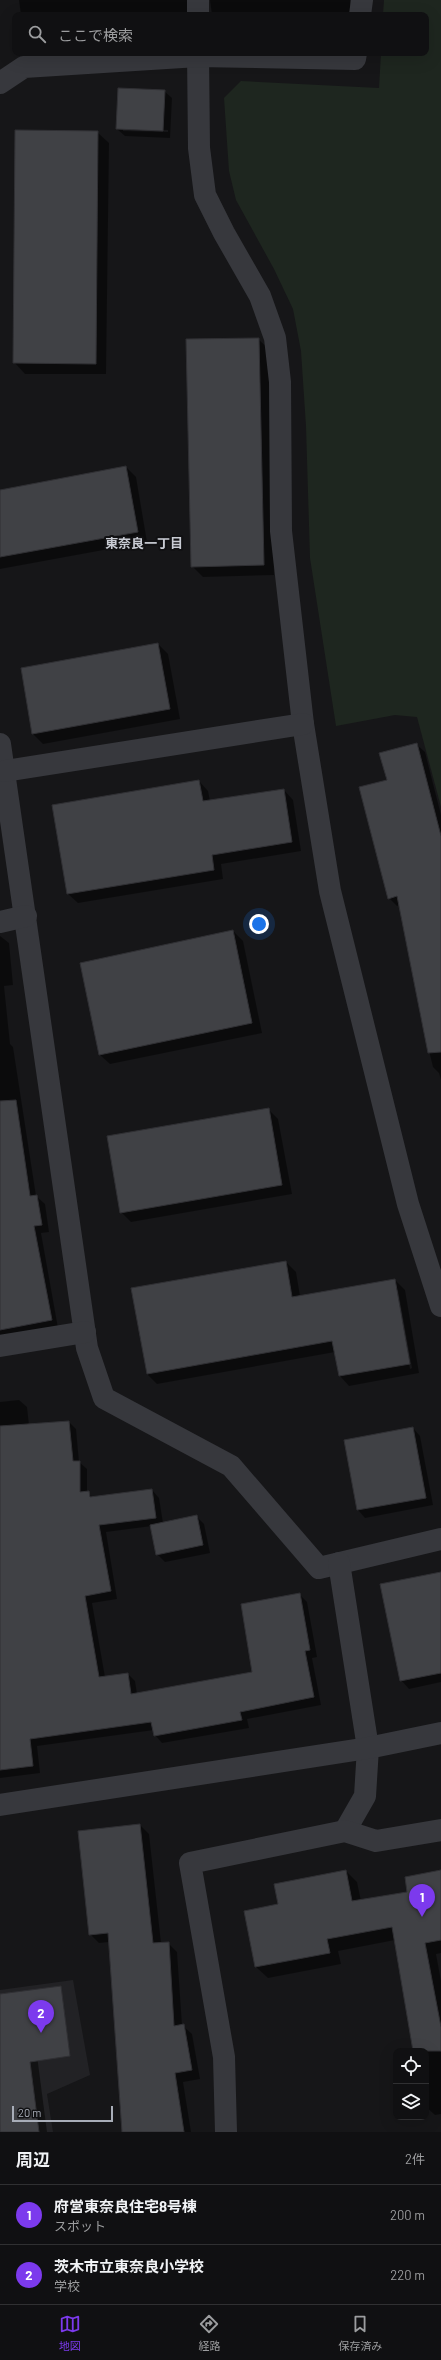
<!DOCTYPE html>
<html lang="ja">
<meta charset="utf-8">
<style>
body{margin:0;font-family:Barlow,"Noto Sans JP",sans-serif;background:#19191b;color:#f1f3f6}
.controls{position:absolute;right:12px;bottom:12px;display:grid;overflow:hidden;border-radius:8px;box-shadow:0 4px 16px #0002}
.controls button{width:36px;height:36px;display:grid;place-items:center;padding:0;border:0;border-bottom:1px solid #303032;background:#101012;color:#f1f3f6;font:20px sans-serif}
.scale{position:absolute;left:12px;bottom:10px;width:101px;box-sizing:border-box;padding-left:4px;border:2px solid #a8adb8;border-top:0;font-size:11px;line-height:14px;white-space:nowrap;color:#a8adb8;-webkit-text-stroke:3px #111113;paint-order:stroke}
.you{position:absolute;left:259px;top:924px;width:14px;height:14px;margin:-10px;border:3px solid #fff;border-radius:50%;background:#1a73e8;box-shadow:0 0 0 6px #1a73e833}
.badge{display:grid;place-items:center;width:26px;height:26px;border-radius:50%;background:#7c3aed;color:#fff;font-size:13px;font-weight:700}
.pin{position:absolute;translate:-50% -33px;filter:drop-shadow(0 1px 2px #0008)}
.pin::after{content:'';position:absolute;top:21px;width:14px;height:12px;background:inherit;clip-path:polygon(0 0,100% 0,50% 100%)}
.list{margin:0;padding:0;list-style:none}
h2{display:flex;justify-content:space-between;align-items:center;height:52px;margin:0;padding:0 16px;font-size:17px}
h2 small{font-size:13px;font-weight:400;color:#9c9d9f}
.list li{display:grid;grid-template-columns:26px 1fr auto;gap:12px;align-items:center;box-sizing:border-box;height:60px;padding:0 16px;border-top:1px solid #303032}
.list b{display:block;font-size:15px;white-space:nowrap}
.list p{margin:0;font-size:13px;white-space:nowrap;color:#9c9d9f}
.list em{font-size:13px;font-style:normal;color:#9c9d9f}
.icon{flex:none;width:22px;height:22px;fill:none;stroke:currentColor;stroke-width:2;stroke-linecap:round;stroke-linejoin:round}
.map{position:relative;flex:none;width:441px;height:2132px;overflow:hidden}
.search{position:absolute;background:#101012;box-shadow:0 4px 16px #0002;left:12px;right:12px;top:12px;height:44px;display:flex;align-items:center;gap:10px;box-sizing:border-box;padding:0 14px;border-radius:8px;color:#9c9d9f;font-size:15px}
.sheet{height:172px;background:#101012}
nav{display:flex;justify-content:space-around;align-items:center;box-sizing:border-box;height:56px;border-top:1px solid #303032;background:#101012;font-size:11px;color:#9c9d9f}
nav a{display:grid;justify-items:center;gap:2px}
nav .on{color:#7c3aed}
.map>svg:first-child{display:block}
.built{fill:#222225}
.green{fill:#1e261f}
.shadow{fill:#0007;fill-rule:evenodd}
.building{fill:#404145;stroke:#303034}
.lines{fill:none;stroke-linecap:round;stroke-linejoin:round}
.minor{stroke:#37383d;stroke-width:22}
.tertiary{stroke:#37383d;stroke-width:22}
.labels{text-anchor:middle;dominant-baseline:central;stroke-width:4;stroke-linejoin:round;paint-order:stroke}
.neighbourhood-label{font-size:13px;font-weight:bold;fill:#c9ccd4;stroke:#111113}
</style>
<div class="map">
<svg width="441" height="2132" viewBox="0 0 441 2132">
<rect width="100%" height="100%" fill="#161618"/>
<polygon class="built" points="73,1980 90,2075 47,2094 53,2132 0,2132 0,1990"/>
<polygon class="green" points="384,0 441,0 441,807 417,717 395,715 336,726 310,558 306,426 301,351 293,309 274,269 236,200 229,171 224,98 241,81 379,88 381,53 426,53 426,15 383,15"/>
<g class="shadow">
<polygon points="19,0 194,0 192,15 21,15"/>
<polygon points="210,0 350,0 350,15 212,15"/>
<path d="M164,91l8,7 -2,40 -45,-2 -8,-7zM123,129l45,1v2l-45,-1z"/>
<polygon points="97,132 109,143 106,374 25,374 14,362"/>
<polygon points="258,339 270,350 274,575 203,577 192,566"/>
<polygon points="126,467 136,477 147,542 0,569 0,491"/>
<polygon points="158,644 168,654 180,719 43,744 33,734"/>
<polygon points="416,744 425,752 441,815 441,1080 439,1073 433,1067 419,1010 420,1010 400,905 397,906 389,898 388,781"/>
<polygon points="199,781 208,791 210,801 284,790 293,800 301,851 221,864 223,879 78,903 68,894 53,806"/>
<polygon points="233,931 243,941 262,1033 110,1064 100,1055"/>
<polygon points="0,936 9,943 13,985 4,986 10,1044 13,1047 36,1196 45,1204 49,1232 41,1233 58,1328 0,1339"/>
<polygon points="268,1109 278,1119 292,1194 131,1222 121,1212"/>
<path d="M286,1262l10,10 4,24 95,-16 10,10 14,83 -70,13 -9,-10 -5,-24 -178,32 -10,-10zM396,1290h2l14,78 -2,1z"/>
<polygon points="19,1400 27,1407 29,1425 69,1422 76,1429 79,1462 87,1469 87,1492 94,1498 152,1490 159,1498 163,1523 196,1516 204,1524 210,1553 165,1562 157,1554 152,1526 106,1532 117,1599 92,1603 105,1677 128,1674 135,1681 137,1694 253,1673 299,1594 307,1602 317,1657 312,1658 321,1705 247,1719 249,1728 162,1743 155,1735 154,1730 37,1746 40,1773 0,1778 0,1402"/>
<polygon points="413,1428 420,1436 433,1505 365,1518 358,1510"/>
<polygon points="441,1573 441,1682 409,1689 401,1680"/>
<polygon points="140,1825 149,1834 161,1943 168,1943 177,1952 182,2025 192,2034 200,2079 183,2082 191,2132 123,2132 109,1942 99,1943 90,1934"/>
<polygon points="346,1871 357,1882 361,1901 409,1892 441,1871 441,1953 436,1954 441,1981 441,2114 435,2115 426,2107 426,2051 414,2051 395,1940 338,1951 341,1964 268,1978 256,1967 246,1912 279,1905"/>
<polygon points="0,1995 30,2002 47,2132 0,2132"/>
</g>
<g class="building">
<polygon points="118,88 165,90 163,131 116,129"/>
<polygon points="15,130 98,131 96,364 13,363"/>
<polygon points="259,338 264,565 191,567 186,339"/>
<polygon points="126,466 138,532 0,557 0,490"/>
<polygon points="158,643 170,709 32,734 21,668"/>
<polygon points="417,743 441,836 441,1052 428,1053 397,896 388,899 359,787 387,780 379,753"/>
<polygon points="199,780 203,801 284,789 292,842 212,855 214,870 67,894 52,805"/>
<polygon points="233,930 252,1023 99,1055 80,963"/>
<polygon points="16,1100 30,1196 37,1195 42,1225 34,1226 52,1320 0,1330 0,1101"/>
<polygon points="269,1108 282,1185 120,1213 107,1136"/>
<polygon points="286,1261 292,1297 395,1279 410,1364 339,1376 332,1341 147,1374 131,1288"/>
<polygon points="69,1421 73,1461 80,1461 80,1492 89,1491 90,1497 152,1489 156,1518 99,1525 111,1591 85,1596 99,1677 128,1673 131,1694 252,1672 241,1604 300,1593 310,1650 305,1651 314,1697 240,1712 242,1720 154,1736 151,1722 30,1739 33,1766 0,1770 0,1426"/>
<polygon points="413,1427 426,1498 357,1510 344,1440"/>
<polygon points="197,1515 203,1545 156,1555 150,1525"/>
<polygon points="441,1572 441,1673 400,1681 380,1584"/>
<polygon points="140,1824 153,1943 169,1942 174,2026 184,2024 192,2070 175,2073 184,2132 122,2132 108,1933 89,1935 78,1831"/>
<polygon points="346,1870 352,1901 407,1892 405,1877 441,1870 441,1940 425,1943 441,2027 441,2051 413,2051 392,1927 327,1939 330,1953 255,1967 244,1911 278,1904 274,1884"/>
<polygon points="61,1986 70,2056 30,2062 39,2132 0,2132 0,1994"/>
</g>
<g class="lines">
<g class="minor">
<polyline points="198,15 198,0"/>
<polyline points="360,15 362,0"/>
<polyline points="198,53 199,148 205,195 224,233 260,296 275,338 280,382 281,531 303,724 330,891 408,1204 441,1306"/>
<polyline points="0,83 24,67 198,56 355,59 356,53"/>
<polyline points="0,744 87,1348 104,1398 231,1466 319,1568 441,1539"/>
<polyline points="5,771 303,724"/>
<polyline points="0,922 26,916"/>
<polyline points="0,1346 85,1332"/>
<polyline points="339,1563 368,1748 365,1796 345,1831"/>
<polyline points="226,2132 224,2057 190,1863 345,1831 376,1841 441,1830"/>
</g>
<polyline class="tertiary" points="0,1805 368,1748 441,1733"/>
</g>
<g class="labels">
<g class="neighbourhood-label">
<text x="144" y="543">東奈良一丁目</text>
</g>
</g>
</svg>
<div class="controls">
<button><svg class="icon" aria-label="locate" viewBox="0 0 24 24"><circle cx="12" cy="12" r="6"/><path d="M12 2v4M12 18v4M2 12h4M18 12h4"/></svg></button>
<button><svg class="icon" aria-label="layers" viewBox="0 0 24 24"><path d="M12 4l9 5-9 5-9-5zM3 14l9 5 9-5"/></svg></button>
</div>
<div class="scale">20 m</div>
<div class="you"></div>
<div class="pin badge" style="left:422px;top:1917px">1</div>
<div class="pin badge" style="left:41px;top:2033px">2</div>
<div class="search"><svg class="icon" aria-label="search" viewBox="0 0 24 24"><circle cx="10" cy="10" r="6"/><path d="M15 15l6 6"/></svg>ここで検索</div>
</div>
<section class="sheet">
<h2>周辺<small>2件</small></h2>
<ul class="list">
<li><span class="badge">1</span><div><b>府営東奈良住宅8号棟</b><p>スポット</p></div><em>200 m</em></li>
<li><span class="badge">2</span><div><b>茨木市立東奈良小学校</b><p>学校</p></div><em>220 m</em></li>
</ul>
</section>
<nav>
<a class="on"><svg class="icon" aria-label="map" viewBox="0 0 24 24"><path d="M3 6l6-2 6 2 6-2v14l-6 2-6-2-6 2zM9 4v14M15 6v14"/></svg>地図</a>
<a><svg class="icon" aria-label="directions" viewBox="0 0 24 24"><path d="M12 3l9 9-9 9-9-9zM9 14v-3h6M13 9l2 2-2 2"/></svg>経路</a>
<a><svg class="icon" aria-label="saved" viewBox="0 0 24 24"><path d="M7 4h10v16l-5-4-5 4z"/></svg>保存済み</a>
</nav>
